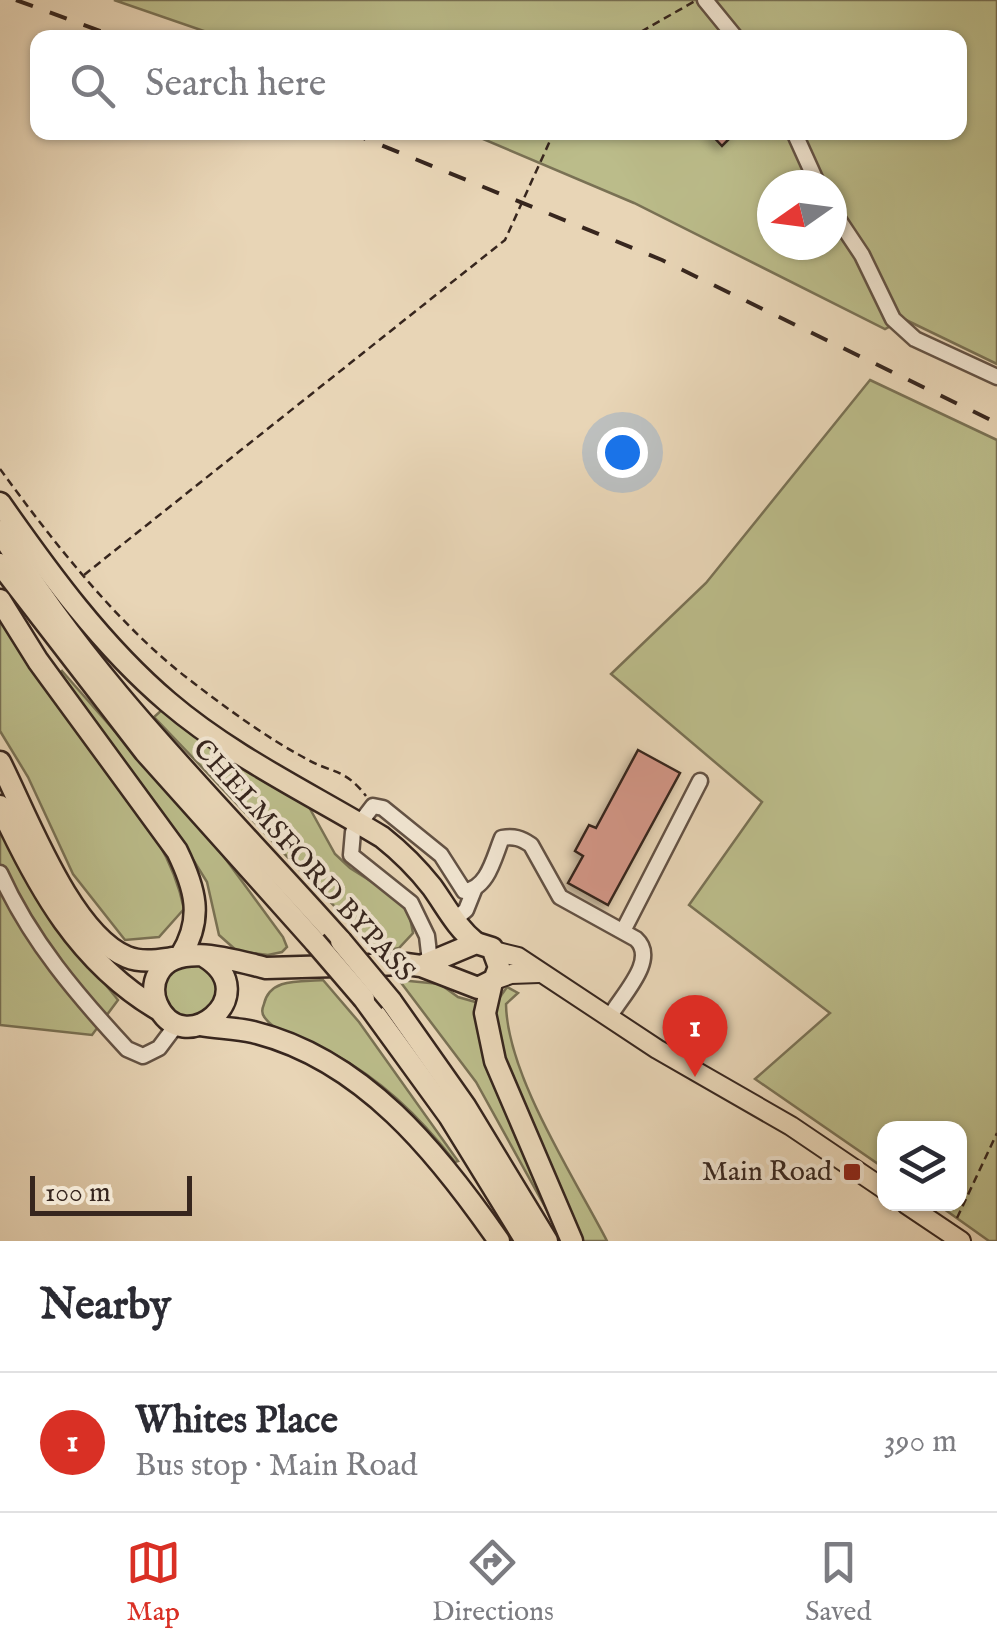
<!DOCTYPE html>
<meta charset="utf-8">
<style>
body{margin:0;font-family:"IM FELL English",serif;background:#f2f2f3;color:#2b2b33}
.controls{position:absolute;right:30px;bottom:30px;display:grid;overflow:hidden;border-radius:20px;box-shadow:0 2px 8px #0004}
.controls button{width:90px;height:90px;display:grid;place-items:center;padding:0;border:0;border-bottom:2px solid #e1e1e2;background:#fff;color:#2b2b33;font:50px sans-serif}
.compass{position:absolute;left:757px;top:170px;width:90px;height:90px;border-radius:50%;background:#fff;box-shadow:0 2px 8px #0004;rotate:256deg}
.scale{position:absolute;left:30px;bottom:25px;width:162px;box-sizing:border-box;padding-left:10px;border:5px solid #37261e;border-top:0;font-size:28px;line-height:35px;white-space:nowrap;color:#37261e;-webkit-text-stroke:8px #f0e4d0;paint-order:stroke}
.you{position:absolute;left:622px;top:452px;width:35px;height:35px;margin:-25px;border:8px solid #fff;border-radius:50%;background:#1a73e8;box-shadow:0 0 0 15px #1a73e833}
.badge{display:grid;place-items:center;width:65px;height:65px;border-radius:50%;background:#d93025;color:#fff;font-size:32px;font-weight:700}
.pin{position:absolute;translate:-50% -82px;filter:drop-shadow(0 2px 5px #0008)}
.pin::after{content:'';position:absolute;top:52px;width:35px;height:30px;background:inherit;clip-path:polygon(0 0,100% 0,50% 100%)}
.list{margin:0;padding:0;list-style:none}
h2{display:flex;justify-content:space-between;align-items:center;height:130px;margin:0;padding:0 40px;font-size:42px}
h2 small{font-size:32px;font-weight:400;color:#7c7c81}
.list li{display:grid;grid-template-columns:65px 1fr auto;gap:30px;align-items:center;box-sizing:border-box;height:140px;padding:0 40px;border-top:2px solid #e1e1e2}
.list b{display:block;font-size:38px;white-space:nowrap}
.list p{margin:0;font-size:32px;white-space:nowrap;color:#7c7c81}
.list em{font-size:32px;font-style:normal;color:#7c7c81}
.icon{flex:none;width:55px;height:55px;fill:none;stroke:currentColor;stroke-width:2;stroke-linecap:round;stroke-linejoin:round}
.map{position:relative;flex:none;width:997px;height:1241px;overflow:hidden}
.search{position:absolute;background:#fff;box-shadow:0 2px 8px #0004;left:30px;right:30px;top:30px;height:110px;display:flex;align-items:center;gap:25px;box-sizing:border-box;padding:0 35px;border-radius:20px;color:#7c7c81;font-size:38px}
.sheet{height:270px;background:#fff}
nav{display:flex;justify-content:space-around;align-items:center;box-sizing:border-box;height:140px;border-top:2px solid #e1e1e2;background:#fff;font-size:28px;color:#7c7c81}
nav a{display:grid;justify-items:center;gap:5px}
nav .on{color:#d93025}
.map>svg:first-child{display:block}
.green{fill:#bbbc8a;stroke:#797154;stroke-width:2.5;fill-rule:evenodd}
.building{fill:#d19585;stroke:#37261e;stroke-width:2.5;filter:url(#shadow)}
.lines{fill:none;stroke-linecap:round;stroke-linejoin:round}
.minor-casing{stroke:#635244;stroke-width:19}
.major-casing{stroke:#37261e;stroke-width:22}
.highway-casing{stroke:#37261e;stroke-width:25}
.path{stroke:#37261e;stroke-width:2.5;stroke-dasharray:8 5;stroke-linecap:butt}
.minor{stroke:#f0e4d0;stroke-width:14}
.major{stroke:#e8d5b6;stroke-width:18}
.highway{stroke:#e8d5b6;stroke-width:20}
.rail{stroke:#37261e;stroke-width:4;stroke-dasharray:18 18;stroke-linecap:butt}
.highway-bridge-casing{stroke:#37261e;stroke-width:25;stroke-linecap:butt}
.highway-bridge{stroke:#e8d5b6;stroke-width:20}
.poi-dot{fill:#8f2418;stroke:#f0e4d0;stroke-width:4}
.labels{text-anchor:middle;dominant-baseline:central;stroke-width:8;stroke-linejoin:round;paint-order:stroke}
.street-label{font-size:28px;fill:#37261e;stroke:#f0e4d0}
.poi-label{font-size:28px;fill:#37261e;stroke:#f0e4d0;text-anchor:end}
</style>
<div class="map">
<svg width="997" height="1241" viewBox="0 0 997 1241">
<defs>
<filter id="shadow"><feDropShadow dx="-4.5" dy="4.5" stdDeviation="5" flood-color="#0004"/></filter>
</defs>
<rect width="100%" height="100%" fill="#e8d5b6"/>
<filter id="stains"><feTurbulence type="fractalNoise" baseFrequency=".002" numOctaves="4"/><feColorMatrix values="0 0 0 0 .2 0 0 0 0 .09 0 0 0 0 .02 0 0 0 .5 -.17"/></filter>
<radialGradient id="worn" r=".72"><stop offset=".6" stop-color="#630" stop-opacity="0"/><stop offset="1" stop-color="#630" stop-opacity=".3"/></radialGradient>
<g class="green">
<path d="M114,0h883v364l-93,-45 -19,10 -251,-126 -165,-70 491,-1v-94h-736zM772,185h60v60h-60z"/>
<polygon points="870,380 997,440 997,1241 989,1241 937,1204 960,1204 960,1128 884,1128 884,1168 755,1079 830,1013 689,905 762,802 611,674 706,583"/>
<path d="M0,619c29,48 63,93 97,138 37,50 74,89 87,152l-25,28 -34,3 -52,-66 -45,-97 -28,-46z"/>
<polygon points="62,671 219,850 283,937 287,947 282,952 268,955 237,951 219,935 207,882 181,840 56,676"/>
<polygon points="164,708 309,807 335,854 350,868 391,894 409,913 413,933 399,948 378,952 154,717"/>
<path d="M0,827c30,66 73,117 118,173l-26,35 -92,-10z"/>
<circle cx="190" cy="991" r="27"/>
<path d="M323,980l36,42 99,139 -3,1c-33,-43 -73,-82 -121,-108 -20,-11 -55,-17 -69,-36 -4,-5 -3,-9 -1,-14 6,-27 38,-22 59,-24z"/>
<path d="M399,980l41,4 18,13 35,10 14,-20 11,6 -12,11c1,71 68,173 101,237h-43l-88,-159z"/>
</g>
<g class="building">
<polygon points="709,132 735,132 735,133 722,146"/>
<polygon points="638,750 680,773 608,905 568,883 583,856 575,851 589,825 596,828"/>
</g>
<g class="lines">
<defs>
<g id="minor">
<polyline points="705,0 736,38"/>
<polyline points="794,132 818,185"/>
<polyline points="832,210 862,255 893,319 915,339 997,377"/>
<path d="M0,873c30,67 77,122 127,176l16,7 16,-8 18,-24"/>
<polyline points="453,921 466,910 474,890"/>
<polyline points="623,931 700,781"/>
<path d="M431,970l-4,-34 -16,-33 -60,-48 2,-23 20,-26 10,2 58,47 23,36c24,-2 30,-34 38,-53 12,-2 19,0 29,7l29,52 76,42c23,21 -16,58 -27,79"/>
</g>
<g id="major">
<polyline points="494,951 518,957 657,1049 791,1126 884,1189"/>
<polyline points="494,980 511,974 539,973"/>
<polyline points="906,1204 961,1241"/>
</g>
<g id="highway">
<path d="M0,503c49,70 102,143 168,199 63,54 143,92 214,135 19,15 35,31 50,50 15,21 24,40 44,56"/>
<path d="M0,531c92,153 223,277 341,410"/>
<polyline points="0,564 145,752 315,942"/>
<path d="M0,600l38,61 139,190c18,37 27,67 4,104"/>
<path d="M0,762c27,53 70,171 127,195 15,6 31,3 46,1"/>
<path d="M0,806c38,82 79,157 159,204"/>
<path d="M205,957c61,38 -23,105 -48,47 -4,-9 -4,-21 1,-30 16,-34 79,-13 108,-6l140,-4 15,2 57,22 16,-8 5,-13 -7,-19 -16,-5 -55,23"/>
<polyline points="492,982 485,1013 495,1061 572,1241"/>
<polyline points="364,999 449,1116 526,1241"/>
<polyline points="391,1001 465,1106 547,1241"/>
<path d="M200,1025c17,3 36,3 53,7 110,27 185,121 246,209"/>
</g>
</defs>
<use href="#minor" class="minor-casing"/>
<use href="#major" class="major-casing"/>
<use href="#highway" class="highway-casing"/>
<g class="path">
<polyline points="630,38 695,1"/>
<path d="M0,469c54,74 121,160 195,215 34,26 71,53 108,73 28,17 41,10 63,39"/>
<polyline points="84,575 505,240 554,132"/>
<polyline points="957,1218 997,1133"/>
</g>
<use href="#minor" class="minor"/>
<use href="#major" class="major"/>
<use href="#highway" class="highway"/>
<g class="rail">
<polyline points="16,0 119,38"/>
<polyline points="349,132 662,260 997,423"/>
</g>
<defs>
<g id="highway-bridge">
<polyline points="341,941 391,1001"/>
<polyline points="315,942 364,999"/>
</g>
</defs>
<use href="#highway-bridge" class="highway-bridge-casing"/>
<use href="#highway-bridge" class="highway-bridge"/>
</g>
<rect class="poi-dot" x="842" y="1162" width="20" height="20" rx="5"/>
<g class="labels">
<g class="street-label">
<text transform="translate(303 861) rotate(48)">CHELMSFORD BYPASS</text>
</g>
<g class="poi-label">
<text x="832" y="1172">Main Road</text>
</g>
</g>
<rect width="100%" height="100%" filter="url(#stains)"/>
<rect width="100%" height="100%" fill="url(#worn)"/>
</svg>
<div class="controls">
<button><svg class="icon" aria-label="layers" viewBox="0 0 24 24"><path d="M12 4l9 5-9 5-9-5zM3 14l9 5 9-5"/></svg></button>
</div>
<svg class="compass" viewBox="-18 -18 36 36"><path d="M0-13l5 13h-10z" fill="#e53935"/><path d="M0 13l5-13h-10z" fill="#7c7c81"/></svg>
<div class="scale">100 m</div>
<div class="you"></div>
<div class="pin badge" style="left:695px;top:1077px">1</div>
<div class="search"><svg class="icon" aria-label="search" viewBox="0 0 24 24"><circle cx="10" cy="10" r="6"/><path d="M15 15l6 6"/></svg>Search here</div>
</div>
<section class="sheet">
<h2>Nearby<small></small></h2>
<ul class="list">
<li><span class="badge">1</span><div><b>Whites Place</b><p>Bus stop · Main Road</p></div><em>390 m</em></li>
</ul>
</section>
<nav>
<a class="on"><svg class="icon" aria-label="map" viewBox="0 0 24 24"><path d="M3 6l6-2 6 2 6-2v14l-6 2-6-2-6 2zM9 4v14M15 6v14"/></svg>Map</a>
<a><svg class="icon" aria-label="directions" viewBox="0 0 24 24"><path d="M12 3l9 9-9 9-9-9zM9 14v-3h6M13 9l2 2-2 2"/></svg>Directions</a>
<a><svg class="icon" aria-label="saved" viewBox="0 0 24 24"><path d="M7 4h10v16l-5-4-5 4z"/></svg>Saved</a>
</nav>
